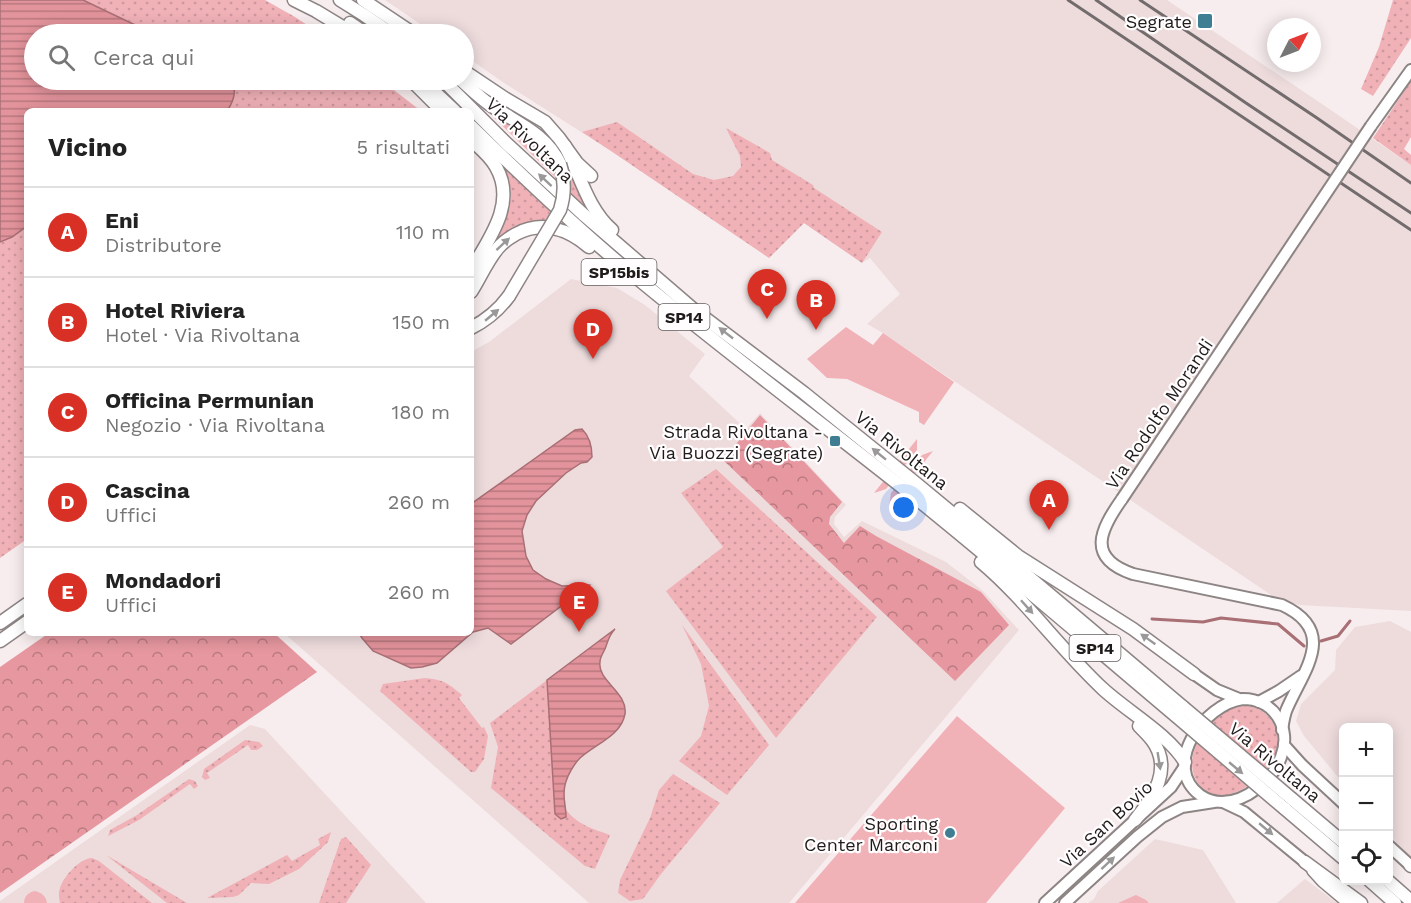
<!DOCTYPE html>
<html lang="it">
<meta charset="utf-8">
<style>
body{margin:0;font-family:"Work Sans",sans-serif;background:#f6f6f6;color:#222}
.controls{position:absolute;right:18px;bottom:18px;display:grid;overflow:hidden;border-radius:9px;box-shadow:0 3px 15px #0003}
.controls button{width:54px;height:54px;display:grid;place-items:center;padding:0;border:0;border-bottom:2px solid #e0e0e0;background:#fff;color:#222;font:30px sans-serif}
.compass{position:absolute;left:1267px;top:18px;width:54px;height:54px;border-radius:50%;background:#fff;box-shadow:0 3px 15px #0003;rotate:48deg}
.you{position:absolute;left:904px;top:508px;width:21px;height:21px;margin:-15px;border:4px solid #fff;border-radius:50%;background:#1a73e8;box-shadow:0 0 0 9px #1a73e833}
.badge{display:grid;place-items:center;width:39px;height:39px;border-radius:50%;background:#d93025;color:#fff;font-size:20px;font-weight:700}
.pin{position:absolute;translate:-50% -50px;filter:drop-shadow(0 2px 3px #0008)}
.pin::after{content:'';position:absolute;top:32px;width:21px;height:18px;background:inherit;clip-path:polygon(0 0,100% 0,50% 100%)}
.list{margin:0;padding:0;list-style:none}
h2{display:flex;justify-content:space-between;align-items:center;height:78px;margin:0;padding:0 24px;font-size:26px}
h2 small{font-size:20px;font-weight:400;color:#767676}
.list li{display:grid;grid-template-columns:39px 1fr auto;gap:18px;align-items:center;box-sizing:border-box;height:90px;padding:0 24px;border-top:2px solid #e0e0e0}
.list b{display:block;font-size:22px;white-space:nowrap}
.list p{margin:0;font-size:20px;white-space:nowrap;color:#767676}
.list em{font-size:20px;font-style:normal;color:#767676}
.icon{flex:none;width:33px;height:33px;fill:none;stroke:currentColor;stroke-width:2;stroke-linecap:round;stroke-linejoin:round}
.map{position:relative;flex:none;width:1411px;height:903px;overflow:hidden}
.search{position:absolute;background:#fff;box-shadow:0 3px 15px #0003;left:24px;top:24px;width:450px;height:66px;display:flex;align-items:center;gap:15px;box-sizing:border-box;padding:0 21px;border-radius:33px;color:#767676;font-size:22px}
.panel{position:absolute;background:#fff;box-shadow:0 3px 15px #0003;left:24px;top:108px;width:450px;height:528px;border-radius:9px}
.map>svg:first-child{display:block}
.built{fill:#eedcdd}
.grass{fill:url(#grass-dots)}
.forest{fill:url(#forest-crowns)}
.garden{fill:#f0b1b7}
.water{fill:url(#water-rules);stroke:#a86f75;stroke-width:1.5}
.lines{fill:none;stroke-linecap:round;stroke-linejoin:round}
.stream{stroke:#a86f75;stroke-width:3}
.minor-casing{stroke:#8d8484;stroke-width:12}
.major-casing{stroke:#8d8484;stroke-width:14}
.highway-casing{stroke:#8d8484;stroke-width:15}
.minor{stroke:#fff;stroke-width:9}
.major{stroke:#fff;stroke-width:10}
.highway{stroke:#fff;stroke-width:12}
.rail{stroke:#736c6d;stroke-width:3}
.major-bridge-casing{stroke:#8d8484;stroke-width:14;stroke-linecap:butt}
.highway-bridge-casing{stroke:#8d8484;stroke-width:15;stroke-linecap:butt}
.major-bridge{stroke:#fff;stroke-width:10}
.highway-bridge{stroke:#fff;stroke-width:12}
.oneway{fill:#9a9898}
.poi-dot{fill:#3f7d92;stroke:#fffdfd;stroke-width:2}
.labels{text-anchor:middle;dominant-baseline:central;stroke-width:4.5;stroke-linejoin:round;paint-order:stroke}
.shield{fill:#fffdfd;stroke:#625f5f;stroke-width:1.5}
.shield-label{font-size:16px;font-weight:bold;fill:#1f1b1b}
.poi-label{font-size:18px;fill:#1f1b1b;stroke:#fffdfd;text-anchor:end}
.street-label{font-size:18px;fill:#1f1b1b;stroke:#fffdfd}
</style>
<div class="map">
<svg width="1411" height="903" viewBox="0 0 1411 903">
<defs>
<pattern id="grass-dots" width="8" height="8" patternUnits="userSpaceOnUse" patternTransform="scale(1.5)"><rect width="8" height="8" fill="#f0b1b7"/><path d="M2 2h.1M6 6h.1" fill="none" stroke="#cd989d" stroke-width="1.8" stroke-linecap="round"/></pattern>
<pattern id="forest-crowns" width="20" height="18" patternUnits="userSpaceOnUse" patternTransform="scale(1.5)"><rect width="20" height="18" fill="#e6979f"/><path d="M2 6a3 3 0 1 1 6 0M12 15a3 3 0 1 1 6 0" fill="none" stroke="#ba7a81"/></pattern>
<pattern id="water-rules" width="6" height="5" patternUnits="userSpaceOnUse" patternTransform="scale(1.5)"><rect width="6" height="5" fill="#e3939b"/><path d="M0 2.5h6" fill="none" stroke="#b7777e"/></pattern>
</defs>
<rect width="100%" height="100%" fill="#f8edee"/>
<g class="built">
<polygon points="385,0 1167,0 1325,106 1411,165 1411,611 1299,605 1271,595 883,333 867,324 900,294 870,258 862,263 804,223 769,258 611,151 504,83 464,55 464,34 435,34"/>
<polygon points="571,279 617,288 645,305 705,354 689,376 746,429 760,413 846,505 835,517 834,524 844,537 862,521 946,562 982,590 1019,630 789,903 589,903 284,633 471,633 471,352 489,342"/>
<polygon points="1390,621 1411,632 1411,860 1389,834 1388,728 1344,728 1343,783 1304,736 1296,721 1301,704 1335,670 1336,650 1355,627"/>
<polygon points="250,725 265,729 426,903 0,903 0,901"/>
<polygon points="1155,839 1203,850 1236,903 1088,903 1094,899 1098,891"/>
<polygon points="1305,879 1337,903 1277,903"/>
</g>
<g class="grass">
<polygon points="0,0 265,0 295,17 321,34 34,34 34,80 381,80 421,111 27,111 27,539 0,558"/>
<polygon points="1393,0 1411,0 1411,38 1373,96 1361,89 1379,47"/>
<polygon points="1411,81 1411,137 1404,149 1411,155 1411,165 1373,138"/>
<path d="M477,101c21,14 55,31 70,51 5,8 7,18 10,27z"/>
<polygon points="617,122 693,174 714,180 733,176 741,167 740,156 726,128 770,153 772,160 813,185 814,188 882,232 862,263 804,223 769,258 611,151 582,132"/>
<polygon points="565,163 569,165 587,207 586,208 568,192"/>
<path d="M503,166l48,44 -7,14 -57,33c11,-21 26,-43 23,-68 -1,-8 -6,-15 -7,-23z"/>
<polygon points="716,469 877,617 776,738 666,591 723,547 681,493"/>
<polygon points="682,625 769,745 727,795 679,761 701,736 709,706 701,664"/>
<path d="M425,678c19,2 23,5 37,17l-3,3 23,30 2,-1 4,9 -4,23 -9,13h-4l-91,-81 3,-7z"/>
<path d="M547,680l8,134 11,3v-7c14,16 25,18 44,25l-15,34 -10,-3 -94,-78 7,-41 -8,-24z"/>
<path d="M1247,706c25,3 37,28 27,52 -9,19 -41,44 -63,36 -7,-3 -13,-9 -16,-16 -11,-25 11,-58 34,-68 6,-3 11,-4 18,-4z"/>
<polygon points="245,740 259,742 263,746 257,750 251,750 248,745 207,773 210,778 205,780 202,777 204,769"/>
<polygon points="673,774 720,803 661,874 643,899 630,901 618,893 620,880 650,818 659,790"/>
<polygon points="189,779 195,781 198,786 194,789 190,784 139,820 108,836 110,830 137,815"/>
<polygon points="331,832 328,842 299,869 269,884 251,883 239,895 233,897 207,898 287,855 292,861 320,845 318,839"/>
<polygon points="346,837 371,865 346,903 319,903 341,839"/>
<polygon points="106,855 187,903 167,903"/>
<path d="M92,858l7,3 53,42h-92c-1,-5 -2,-10 0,-15 4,-12 19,-29 32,-30z"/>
</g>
<g class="forest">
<polygon points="760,415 842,502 830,517 829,524 844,543 860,526 876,536 981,592 1009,625 955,681 723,460"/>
<polygon points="49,633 274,633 317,672 0,893 0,667"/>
</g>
<g class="garden">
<polygon points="846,327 873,345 883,333 954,382 924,425 919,422 919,412 847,379 827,378 807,359"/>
<polygon points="917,439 917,450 886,489 874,493"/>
<polygon points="933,451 889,506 891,493 922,455"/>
<polygon points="957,716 1065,808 986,903 795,903"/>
<path d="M35,891c7,2 11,5 12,12h-23c0,-7 5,-11 11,-12z"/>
<polygon points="1136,895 1146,900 1149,903 1118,903"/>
</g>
<g class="water">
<path d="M0,0h83l71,34h-120v46h198c5,11 2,21 -5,31h-200v115l-15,11 -12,5z"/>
<path d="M582,429c8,8 10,17 10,28l-5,5 -6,1 -15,10 -30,28 -9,14 -5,16 4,25 7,14 13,9 16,7 27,-1 -78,59 -23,-16 -15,4 -36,31 -15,4 -11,1 -38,-17 -11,-13 -3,-5h112v-129l104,-74z"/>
<path d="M615,629c-6,6 -7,12 -10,20 -2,4 -5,8 -5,13 -3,19 28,30 25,52 -4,22 -30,30 -45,44 -6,6 -13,18 -15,27 -3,12 1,20 1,32l-5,2 -6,-5 -8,-134z"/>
</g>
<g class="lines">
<g class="stream">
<polyline points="1152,619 1203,622 1221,618 1278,624 1304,646"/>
<polyline points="1321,641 1338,636 1350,621"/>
</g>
<defs>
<polyline id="minor" points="1312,871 1322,882 1347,903"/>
<g id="major">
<polyline points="1371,126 1411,70"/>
<path d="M1122,499c-22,31 -36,59 11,75l149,31c58,27 20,67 4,106 -2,6 -3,13 -4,19"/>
<polyline points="1194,674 1217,690 1239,699"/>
<path d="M1243,699c31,0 49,29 38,58 -8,23 -35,45 -59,45 -9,0 -15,-2 -22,-7 -39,-29 3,-91 43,-96z"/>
<polyline points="1259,702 1279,691 1301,676"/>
<polyline points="1284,745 1302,765 1344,804"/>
<polyline points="1225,803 1244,812 1305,862"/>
<polyline points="1388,845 1410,865"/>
<polyline points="1045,903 1171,787 1185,766"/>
<polyline points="1065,903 1137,837 1162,817 1182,807 1214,802"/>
</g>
<g id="highway">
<polyline points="294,0 316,11 354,34"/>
<polyline points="340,0 364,15 392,34"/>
<polyline points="363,0 414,34"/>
<polyline points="350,23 366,34"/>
<polyline points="464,71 506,99 545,122 559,138 577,163 591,176"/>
<polyline points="411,80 442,111"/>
<polyline points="422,80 455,111"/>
<polyline points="443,80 507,144 585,216 693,309 804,393 918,485 1022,571 1183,707"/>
<path d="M461,80c9,8 18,17 28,24 27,19 57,29 71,60"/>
<path d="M471,126c52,51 104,101 160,147 90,75 184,145 276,218 91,73 180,150 269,225"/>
<path d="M471,140c9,8 19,16 25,27 21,36 -7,72 -25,103"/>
<path d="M565,146c15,28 22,62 47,84"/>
<path d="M471,292c9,-14 16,-31 27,-44 5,-6 11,-10 18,-14 26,-14 52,-5 73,13"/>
<path d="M471,328c16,-8 27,-17 38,-32"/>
<polyline points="960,509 1018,556 1133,629 1194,674"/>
<path d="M981,562c45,38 79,87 122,127 25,23 65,45 82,73"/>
<polyline points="0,623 27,604"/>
<polyline points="0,641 27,622"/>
<polyline points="1292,799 1344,843"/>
<polyline points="1284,808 1344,859"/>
<path d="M1135,820c19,-23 38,-52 17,-80 -4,-5 -9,-10 -13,-14"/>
<polyline points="1305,862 1361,903"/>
<polyline points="1410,865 1411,866"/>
<polyline points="1369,880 1395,903"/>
<polyline points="1387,880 1411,901"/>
</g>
</defs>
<use href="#minor" class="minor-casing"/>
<use href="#major" class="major-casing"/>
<use href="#highway" class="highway-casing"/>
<use href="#minor" class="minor"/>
<use href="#major" class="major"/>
<use href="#highway" class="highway"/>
<g class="rail">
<polyline points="1068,0 1411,230"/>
<polyline points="1096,0 1246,103 1411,213"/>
<polyline points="1140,0 1317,118 1411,183"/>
</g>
<defs>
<polyline id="major-bridge" points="1122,499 1371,126"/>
<g id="highway-bridge">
<path d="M509,296l51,-86c5,-15 5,-30 0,-46"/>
<polyline points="1183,707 1292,799"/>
<polyline points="1176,716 1284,808"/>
</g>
</defs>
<use href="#major-bridge" class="major-bridge-casing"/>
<use href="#highway-bridge" class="highway-bridge-casing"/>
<use href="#major-bridge" class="major-bridge"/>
<use href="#highway-bridge" class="highway-bridge"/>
</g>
<defs><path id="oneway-solid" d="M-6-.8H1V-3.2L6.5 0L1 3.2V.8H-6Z" transform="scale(1.5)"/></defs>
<g class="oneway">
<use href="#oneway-solid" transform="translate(545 180) rotate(-137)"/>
<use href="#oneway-solid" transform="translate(503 244) rotate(-43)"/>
<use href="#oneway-solid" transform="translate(492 315) rotate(-40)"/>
<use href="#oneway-solid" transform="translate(726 333) rotate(-142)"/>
<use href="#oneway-solid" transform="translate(879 454) rotate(-141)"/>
<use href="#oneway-solid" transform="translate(1027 607) rotate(48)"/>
<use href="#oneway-solid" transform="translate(1148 639) rotate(-145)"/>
<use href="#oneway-solid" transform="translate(1159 761) rotate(81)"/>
<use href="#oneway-solid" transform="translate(1236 768) rotate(40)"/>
<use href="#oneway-solid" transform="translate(1266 829) rotate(40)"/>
<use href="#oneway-solid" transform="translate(1108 863) rotate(-43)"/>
</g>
<g class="poi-dot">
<rect x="1197" y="13" width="16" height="16" rx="3"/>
<rect x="829" y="435" width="12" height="12" rx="3"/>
<circle cx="950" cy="833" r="6"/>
</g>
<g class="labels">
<g class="shield">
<rect x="581.5" y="259" width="75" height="26" rx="4.5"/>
<rect x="658.5" y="304" width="51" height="26" rx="4.5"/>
<rect x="1069.5" y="635" width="51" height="26" rx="4.5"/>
</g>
<g class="shield-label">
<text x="619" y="272">SP15bis</text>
<text x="684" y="317">SP14</text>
<text x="1095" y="648">SP14</text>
</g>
<g class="poi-label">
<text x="1192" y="21">Segrate</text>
<text x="823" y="431">Strada Rivoltana -<tspan x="823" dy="21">Via Buozzi (Segrate)</tspan></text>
<text x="938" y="823">Sporting<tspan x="938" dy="21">Center Marconi</tspan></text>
</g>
<g class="street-label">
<text transform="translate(530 140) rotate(44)">Via Rivoltana</text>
<text transform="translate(1159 414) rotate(-56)">Via Rodolfo Morandi</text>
<text transform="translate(902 450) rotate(39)">Via Rivoltana</text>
<text transform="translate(1275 762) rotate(40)">Via Rivoltana</text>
<text transform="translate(1106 824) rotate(-43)">Via San Bovio</text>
</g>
</g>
</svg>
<div class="controls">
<button>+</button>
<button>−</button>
<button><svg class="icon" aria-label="locate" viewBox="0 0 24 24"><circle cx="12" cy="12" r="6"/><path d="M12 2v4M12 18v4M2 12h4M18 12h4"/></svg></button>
</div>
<svg class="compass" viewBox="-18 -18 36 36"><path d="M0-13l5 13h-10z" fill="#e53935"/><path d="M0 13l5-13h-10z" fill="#767676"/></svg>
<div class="you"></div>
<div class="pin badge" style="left:1049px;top:530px">A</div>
<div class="pin badge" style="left:816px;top:330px">B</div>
<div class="pin badge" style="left:767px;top:319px">C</div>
<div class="pin badge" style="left:593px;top:359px">D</div>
<div class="pin badge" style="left:579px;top:632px">E</div>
<div class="search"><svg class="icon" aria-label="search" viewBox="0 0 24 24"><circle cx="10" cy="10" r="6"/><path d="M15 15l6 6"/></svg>Cerca qui</div>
<section class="panel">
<h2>Vicino<small>5 risultati</small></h2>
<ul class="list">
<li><span class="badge">A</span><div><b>Eni</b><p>Distributore</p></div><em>110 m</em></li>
<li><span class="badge">B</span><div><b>Hotel Riviera</b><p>Hotel · Via Rivoltana</p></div><em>150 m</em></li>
<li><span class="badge">C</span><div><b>Officina Permunian</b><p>Negozio · Via Rivoltana</p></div><em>180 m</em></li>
<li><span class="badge">D</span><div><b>Cascina</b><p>Uffici</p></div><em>260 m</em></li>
<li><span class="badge">E</span><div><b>Mondadori</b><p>Uffici</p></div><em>260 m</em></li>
</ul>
</section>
</div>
